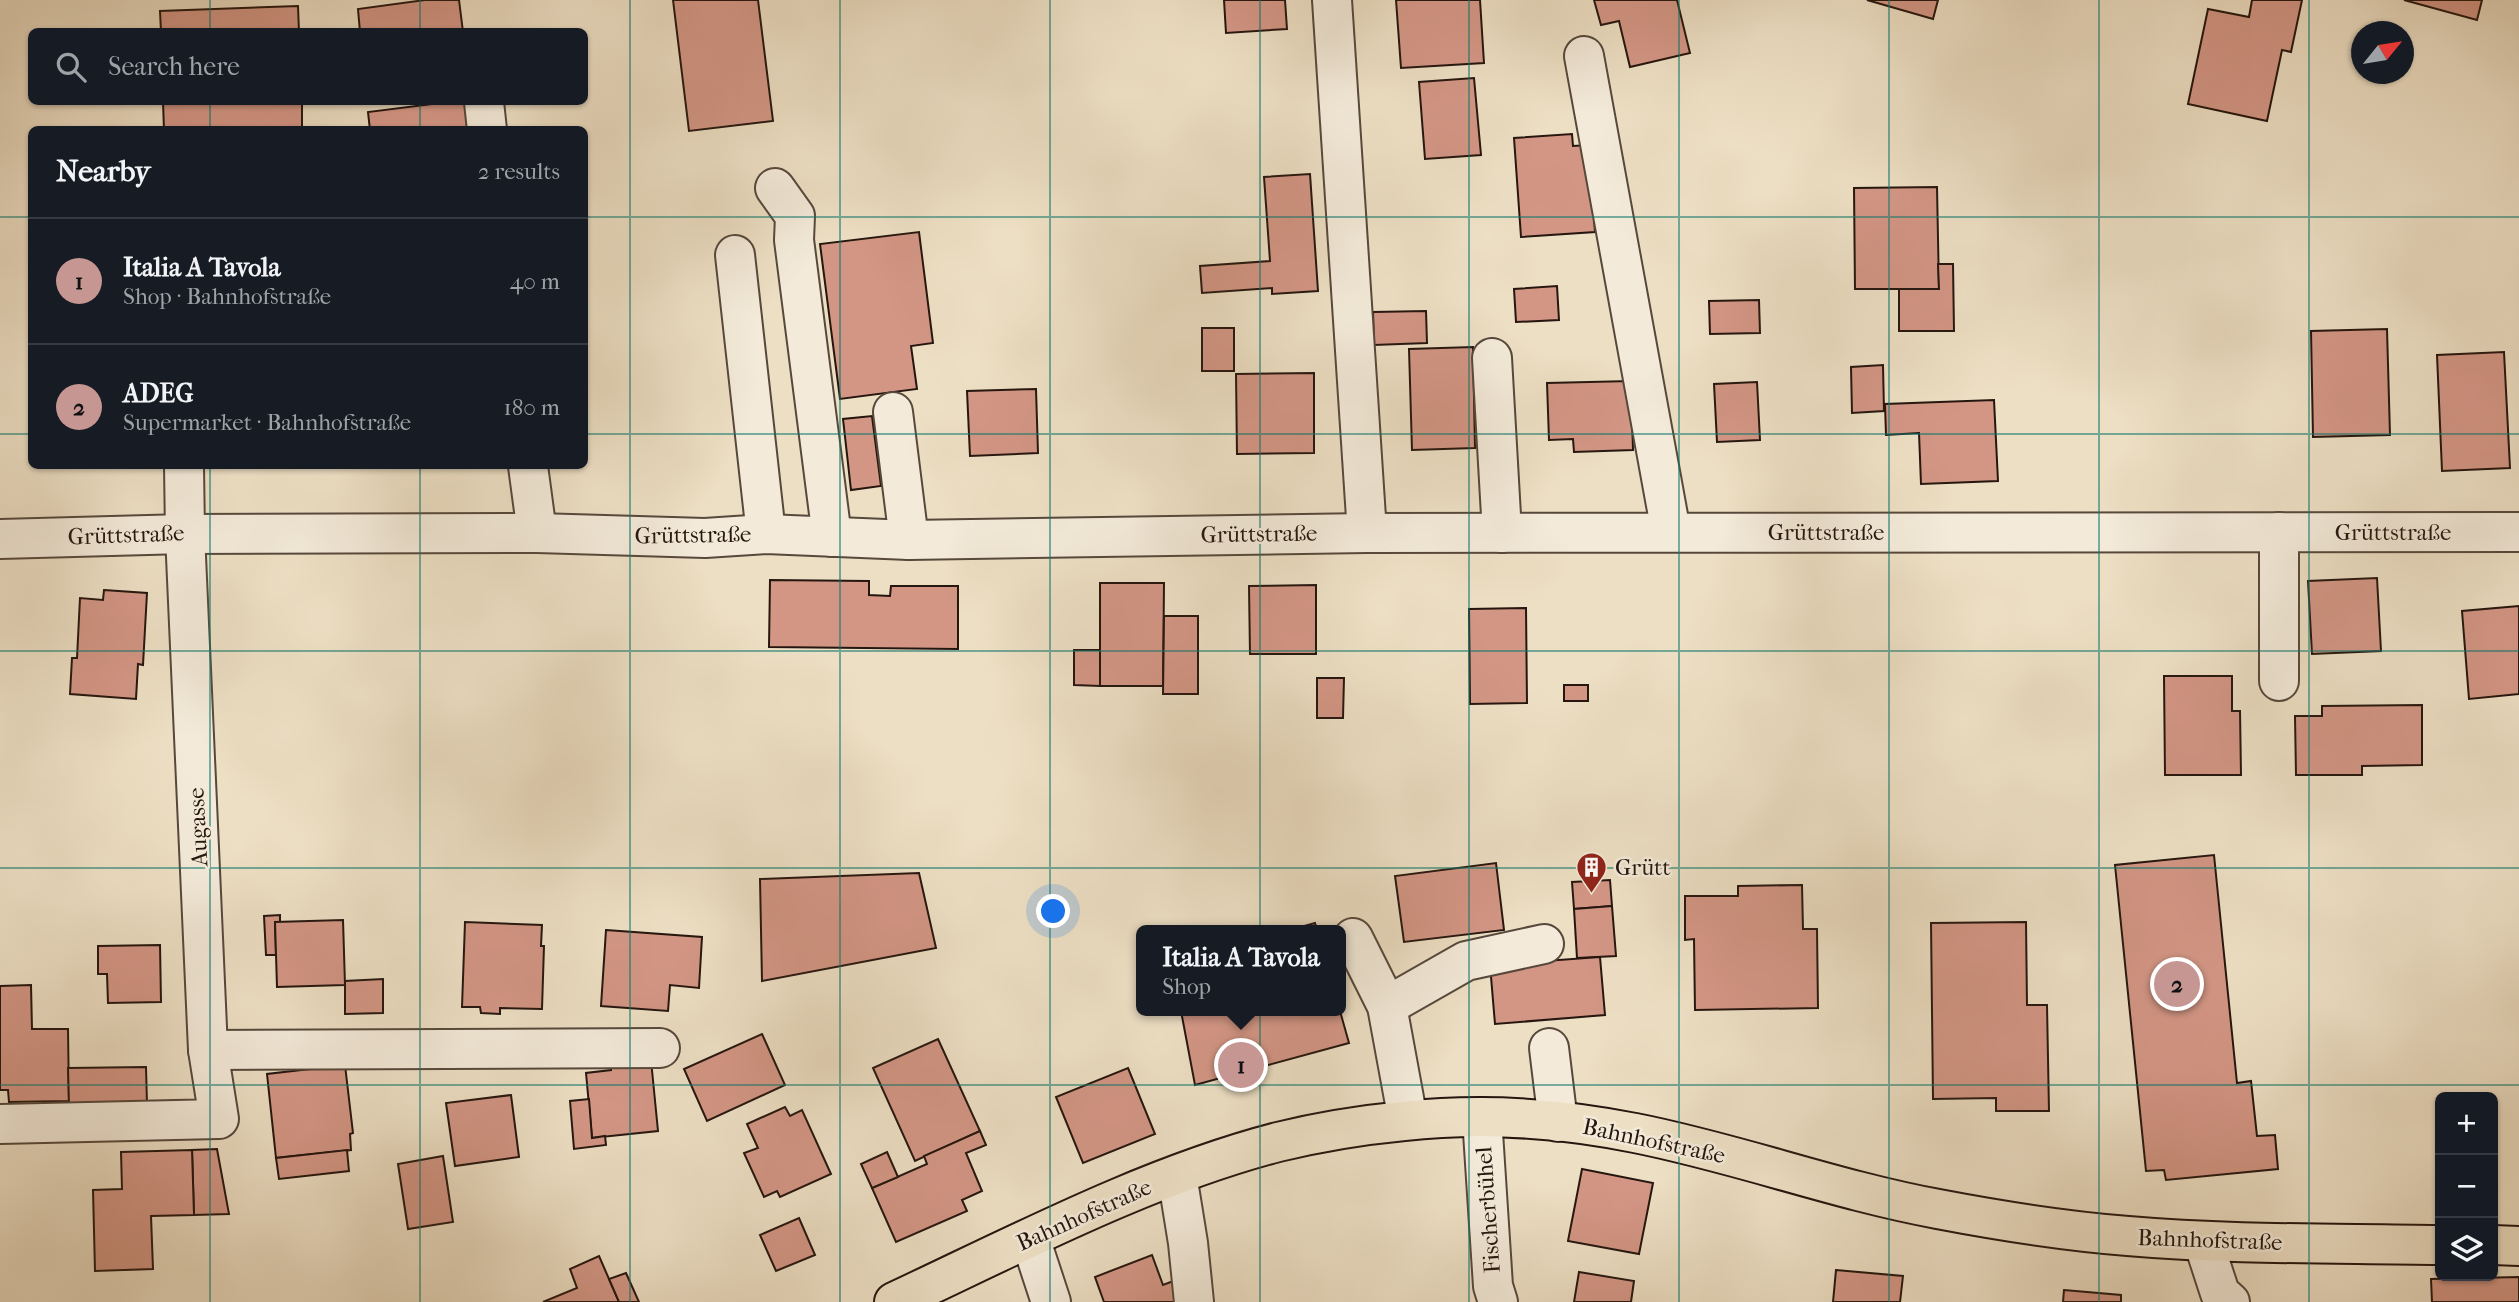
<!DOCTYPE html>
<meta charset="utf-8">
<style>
body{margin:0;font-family:"IM FELL French Canon",serif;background:#20242c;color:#f1f3f6}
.controls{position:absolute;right:21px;bottom:21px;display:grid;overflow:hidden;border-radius:10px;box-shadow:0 2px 5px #0004}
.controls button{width:63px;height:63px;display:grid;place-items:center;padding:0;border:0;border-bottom:2px solid #363941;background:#171b24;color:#f1f3f6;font:35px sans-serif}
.compass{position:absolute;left:2351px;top:21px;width:63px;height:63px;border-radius:50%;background:#171b24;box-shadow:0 2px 5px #0004;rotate:60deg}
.you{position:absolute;left:1054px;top:912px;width:24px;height:24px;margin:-18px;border:5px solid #fff;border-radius:50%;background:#1a73e8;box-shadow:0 0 0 10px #1a73e833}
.badge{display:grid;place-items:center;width:46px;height:46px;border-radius:50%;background:#c59692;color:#111;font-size:23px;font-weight:700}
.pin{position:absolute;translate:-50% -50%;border:4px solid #fff;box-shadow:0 2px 7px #0006}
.popup{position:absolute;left:1136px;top:925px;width:210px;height:91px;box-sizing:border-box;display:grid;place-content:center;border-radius:10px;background:#171b24;filter:drop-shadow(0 2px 5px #0005);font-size:23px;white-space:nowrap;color:#9ea1a6}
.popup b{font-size:26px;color:#f1f3f6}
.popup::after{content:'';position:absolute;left:50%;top:100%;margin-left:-14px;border:14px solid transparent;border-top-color:#171b24}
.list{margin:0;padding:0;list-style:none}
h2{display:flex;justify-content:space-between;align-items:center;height:91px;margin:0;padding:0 28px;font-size:30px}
h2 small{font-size:23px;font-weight:400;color:#9ea1a6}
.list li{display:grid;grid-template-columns:46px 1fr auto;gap:21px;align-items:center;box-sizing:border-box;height:126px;padding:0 28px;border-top:2px solid #363941}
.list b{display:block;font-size:26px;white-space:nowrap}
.list p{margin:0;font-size:23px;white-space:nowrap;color:#9ea1a6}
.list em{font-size:23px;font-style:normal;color:#9ea1a6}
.icon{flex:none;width:38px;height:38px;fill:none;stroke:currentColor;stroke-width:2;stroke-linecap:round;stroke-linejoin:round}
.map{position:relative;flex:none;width:2519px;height:1302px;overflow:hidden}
.search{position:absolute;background:#171b24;box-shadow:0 2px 5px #0004;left:28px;top:28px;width:560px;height:77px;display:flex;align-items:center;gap:18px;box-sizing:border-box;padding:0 24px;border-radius:10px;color:#9ea1a6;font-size:26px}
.panel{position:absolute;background:#171b24;box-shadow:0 2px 5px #0004;left:28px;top:126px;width:560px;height:343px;border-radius:10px}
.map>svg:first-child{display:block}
.building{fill:#d39685;stroke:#25160f;stroke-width:2}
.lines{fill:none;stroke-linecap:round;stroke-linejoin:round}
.minor-casing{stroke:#57483c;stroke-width:42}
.major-casing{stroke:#25160f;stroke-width:42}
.minor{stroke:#f3ead9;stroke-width:38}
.major{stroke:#eddfc4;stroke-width:38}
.grid{fill:none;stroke:#0f766e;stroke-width:2;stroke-opacity:0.55}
.labels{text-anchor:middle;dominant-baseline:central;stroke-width:5;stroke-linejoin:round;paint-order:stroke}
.street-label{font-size:23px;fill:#25160f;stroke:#f3ead9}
.poi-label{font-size:23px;fill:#25160f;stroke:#f3ead9;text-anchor:start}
</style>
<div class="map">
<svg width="2519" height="1302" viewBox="0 0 2519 1302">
<rect width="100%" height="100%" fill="#eddfc4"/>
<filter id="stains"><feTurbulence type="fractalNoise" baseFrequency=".00286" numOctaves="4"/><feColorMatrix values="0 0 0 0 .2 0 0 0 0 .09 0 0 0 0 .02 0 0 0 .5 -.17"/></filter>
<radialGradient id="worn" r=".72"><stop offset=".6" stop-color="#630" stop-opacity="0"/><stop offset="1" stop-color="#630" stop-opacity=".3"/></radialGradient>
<g class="building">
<polygon points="425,0 459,0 463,32 360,32 358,9"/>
<polygon points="673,0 758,0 773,121 689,131"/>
<polygon points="1224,0 1285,0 1287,29 1226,33"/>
<polygon points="1396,0 1480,0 1484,63 1401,68"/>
<polygon points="1594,0 1677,0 1690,53 1630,67 1619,21 1601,25"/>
<polygon points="1867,0 1938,0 1933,19"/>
<polygon points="2252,0 2302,0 2291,52 2282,50 2267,121 2188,104 2208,9 2249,17"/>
<polygon points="2404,0 2482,0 2477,20"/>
<polygon points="298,6 299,32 161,32 160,11"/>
<polygon points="1474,78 1481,155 1425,159 1419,82"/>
<polygon points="163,102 302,102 302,130 164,130"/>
<polygon points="448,102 465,102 468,130 370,130 368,112"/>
<polygon points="1572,134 1573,146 1589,145 1595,232 1521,237 1514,138"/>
<polygon points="1310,174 1318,291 1272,294 1272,288 1202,293 1200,266 1270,261 1264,177"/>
<polygon points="1937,187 1939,289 1855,289 1854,188"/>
<polygon points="919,232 933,343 911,346 917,389 840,399 820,244"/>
<polygon points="1938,264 1953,264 1954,331 1899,331 1899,289 1939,289"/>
<polygon points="1557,286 1559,320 1516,322 1514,289"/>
<polygon points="1759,300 1760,333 1710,334 1709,301"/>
<polygon points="1426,311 1427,343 1374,345 1373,312"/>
<rect x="1202" y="328" width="32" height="43"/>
<polygon points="2387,329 2390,435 2313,437 2311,331"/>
<polygon points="1473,347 1475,448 1412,450 1409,349"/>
<polygon points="2504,352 2510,468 2442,471 2437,355"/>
<polygon points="1883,365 1884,411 1852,413 1851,367"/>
<polygon points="1314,373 1314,453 1237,454 1236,374"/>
<polygon points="1631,381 1633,450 1574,452 1573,439 1549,440 1547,383"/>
<polygon points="1757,382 1760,440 1717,442 1714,384"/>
<polygon points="1036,389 1038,453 970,456 967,391"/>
<polygon points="1994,400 1998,481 1921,484 1919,433 1886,435 1885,404"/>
<polygon points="872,416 881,486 851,490 843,419"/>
<polygon points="2377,578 2381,651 2312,654 2308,581"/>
<polygon points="770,580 869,581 869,595 890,596 891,586 958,586 958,649 769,647"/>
<polygon points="1100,583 1164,583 1163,686 1100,686"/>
<polygon points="1316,585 1316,654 1250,654 1249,586"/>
<polygon points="104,590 147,593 143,665 138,664 136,699 70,694 72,658 77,658 80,598 103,600"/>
<polygon points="2519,606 2519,694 2469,699 2462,611"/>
<polygon points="1526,608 1527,703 1470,704 1469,609"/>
<polygon points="1164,616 1198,616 1198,694 1163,694"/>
<polygon points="1074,650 1100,650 1100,686 1074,685"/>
<polygon points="2164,676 2232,676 2232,711 2240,711 2241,775 2165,775"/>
<polygon points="1317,678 1344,678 1343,718 1317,718"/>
<rect x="1564" y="685" width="24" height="16"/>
<polygon points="2422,705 2422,765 2362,766 2362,775 2296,775 2295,716 2322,716 2322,706"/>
<polygon points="2214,855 2237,1083 2251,1081 2257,1136 2275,1135 2278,1169 2166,1180 2164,1170 2146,1171 2115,865"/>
<polygon points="1496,863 1504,930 1404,942 1395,876"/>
<polygon points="919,873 936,948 762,981 760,879"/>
<polygon points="1610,880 1612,906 1574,909 1572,882"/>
<polygon points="1802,885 1803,929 1817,929 1818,1008 1695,1010 1694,939 1685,940 1685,896 1738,896 1738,886"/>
<polygon points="1612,906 1616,956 1577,958 1574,909"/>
<polygon points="280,915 280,922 275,922 276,955 266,955 264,916"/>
<polygon points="343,920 345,985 277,987 275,922"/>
<polygon points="465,922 542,925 541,946 544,946 542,1009 500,1008 500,1014 481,1013 480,1007 462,1007"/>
<polygon points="2026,922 2027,1005 2047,1005 2049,1111 1996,1111 1996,1098 1933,1099 1931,923"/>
<polygon points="1315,923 1317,930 1290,930"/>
<polygon points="606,930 702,937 699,988 670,985 668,1011 601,1006"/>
<polygon points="160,945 161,1002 108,1003 107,974 98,974 98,946"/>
<polygon points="1600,957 1605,1015 1495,1024 1490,965"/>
<polygon points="383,979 383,1013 345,1014 345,981"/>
<polygon points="31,985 32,1029 68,1029 69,1101 9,1102 8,1090 0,1090 0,986"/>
<polygon points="1181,1011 1340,1011 1349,1043 1195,1085"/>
<polygon points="762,1034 785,1085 707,1121 684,1069"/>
<polygon points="938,1039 980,1131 915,1161 873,1068"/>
<polygon points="651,1060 658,1131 592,1138 586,1073 611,1070 611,1064"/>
<polygon points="345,1065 353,1133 350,1134 351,1150 276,1158 267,1074"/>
<polygon points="146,1067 147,1104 69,1105 68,1068"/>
<polygon points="1128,1068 1155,1134 1083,1163 1056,1097"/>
<polygon points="511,1095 519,1157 455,1166 446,1103"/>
<polygon points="589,1099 592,1138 605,1136 606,1145 574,1149 570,1101"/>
<polygon points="785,1107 790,1116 802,1110 831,1174 780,1197 777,1191 764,1197 744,1153 758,1148 747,1124"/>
<polygon points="980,1131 986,1145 966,1153 982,1191 962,1200 967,1211 896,1242 872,1188 927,1164 924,1156"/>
<polygon points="217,1149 229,1214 194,1215 192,1150"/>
<polygon points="192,1150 194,1215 151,1216 153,1269 95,1271 93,1190 122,1189 121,1152"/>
<polygon points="347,1150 349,1171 279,1179 276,1158"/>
<polygon points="887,1152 898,1177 872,1188 861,1164"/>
<polygon points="443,1156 453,1222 408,1229 398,1164"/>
<polygon points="1582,1169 1653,1183 1639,1254 1568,1241"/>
<polygon points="799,1218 815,1255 776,1271 760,1235"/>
<polygon points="1152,1255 1163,1285 1176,1280 1175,1302 1104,1302 1095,1277"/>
<polygon points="599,1256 619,1302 543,1302 577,1288 570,1269"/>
<polygon points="1836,1270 1903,1276 1900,1302 1833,1302"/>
<polygon points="1579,1272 1634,1281 1631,1302 1574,1302"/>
<polygon points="626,1273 639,1302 619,1302 609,1279"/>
<polygon points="2519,1277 2519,1302 2432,1302 2431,1279"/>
<polygon points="2064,1290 2121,1295 2121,1302 2063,1302"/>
</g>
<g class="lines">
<defs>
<g id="minor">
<polyline points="1332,0 1367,533"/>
<polyline points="1584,56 1671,532"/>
<polyline points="484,102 487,130"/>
<polyline points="775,188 795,216 794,240 832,537"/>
<polyline points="735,255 766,534"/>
<polyline points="1492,358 1502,533"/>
<polyline points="893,412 909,540"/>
<polyline points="528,466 537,533"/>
<polyline points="2279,532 2279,681"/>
<polyline points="0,539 185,534 537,533 705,538 766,534 909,540 1367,533 2519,532"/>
<polyline points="1353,938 1387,1006 1408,1120"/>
<polyline points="1387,1006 1466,961 1544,944"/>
<polyline points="1549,1048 1558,1122"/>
<polyline points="208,1050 660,1048"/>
<polyline points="1482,1117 1493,1286 1498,1302"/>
<polyline points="0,1124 219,1119 208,1050 185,534 184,466"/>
<polyline points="1177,1175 1188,1243 1194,1302"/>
<polyline points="1030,1238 1051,1302"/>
<polyline points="2203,1241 2220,1293 2230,1302"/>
</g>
<g id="major">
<polyline points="2493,1245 2519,1246"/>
<path d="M894,1302c122,-57 253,-126 384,-160 41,-10 84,-17 126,-21 76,-8 156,-3 231,12 102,20 200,57 303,76 63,12 126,22 190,27 104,9 208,7 312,9"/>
</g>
</defs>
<use href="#minor" class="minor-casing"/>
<use href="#major" class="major-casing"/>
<use href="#minor" class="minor"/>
<use href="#major" class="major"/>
</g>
<path class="grid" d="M210,0v32M420,0v32M630,0v1302M840,0v1302M1050,0v1302M1260,0v1302M1469,0v1302M1679,0v1302M1889,0v1302M2099,0v1302M2309,0v1302M210,102v28M420,102v28M0,217h32M584,217h1935M0,434h32M584,434h1935M210,466v836M420,466v836M0,651h2519M0,868h2519M0,1085h2519"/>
<defs>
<symbol id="building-pin" viewBox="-11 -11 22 30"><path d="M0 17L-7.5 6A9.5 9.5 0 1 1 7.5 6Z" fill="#8f2418" stroke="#f3ead9"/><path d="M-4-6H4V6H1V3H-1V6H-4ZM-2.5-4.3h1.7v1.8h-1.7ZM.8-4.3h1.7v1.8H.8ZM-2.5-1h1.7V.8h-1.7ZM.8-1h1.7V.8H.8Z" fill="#fff"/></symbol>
</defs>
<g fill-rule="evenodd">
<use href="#building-pin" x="1574" y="850" width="35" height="47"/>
</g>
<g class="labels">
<g class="street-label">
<text x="1826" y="532">Grüttstraße</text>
<text x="2393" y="532">Grüttstraße</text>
<text transform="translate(1259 534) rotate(-1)">Grüttstraße</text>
<text transform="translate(126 535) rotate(-2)">Grüttstraße</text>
<text transform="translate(693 535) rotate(-1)">Grüttstraße</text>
<text transform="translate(198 827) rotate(-93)">Augasse</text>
<text transform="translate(1654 1141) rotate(12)">Bahnhofstraße</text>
<text transform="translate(1488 1210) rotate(-94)">Fischerbühel</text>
<text transform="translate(1084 1215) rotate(-24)">Bahnhofstraße</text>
<text transform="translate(2210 1240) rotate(2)">Bahnhofstraße</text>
</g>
<g class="poi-label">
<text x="1615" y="867">Grütt</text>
</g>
</g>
<rect width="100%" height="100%" filter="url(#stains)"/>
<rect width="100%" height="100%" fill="url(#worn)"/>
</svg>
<div class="controls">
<button>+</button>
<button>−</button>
<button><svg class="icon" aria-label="layers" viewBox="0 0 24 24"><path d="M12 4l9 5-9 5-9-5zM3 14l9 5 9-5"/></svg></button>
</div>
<svg class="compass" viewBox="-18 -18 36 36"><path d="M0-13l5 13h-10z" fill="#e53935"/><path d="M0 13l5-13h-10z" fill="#9ea1a6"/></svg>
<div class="you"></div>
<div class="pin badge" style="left:1241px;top:1065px">1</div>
<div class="popup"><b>Italia A Tavola</b>Shop</div>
<div class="pin badge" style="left:2177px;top:984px">2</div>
<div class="search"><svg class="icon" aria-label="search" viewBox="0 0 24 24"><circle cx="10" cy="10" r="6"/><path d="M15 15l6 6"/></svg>Search here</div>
<section class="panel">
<h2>Nearby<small>2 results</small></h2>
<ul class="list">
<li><span class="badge">1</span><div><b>Italia A Tavola</b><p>Shop · Bahnhofstraße</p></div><em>40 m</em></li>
<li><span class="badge">2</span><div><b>ADEG</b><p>Supermarket · Bahnhofstraße</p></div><em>180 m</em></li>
</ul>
</section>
</div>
